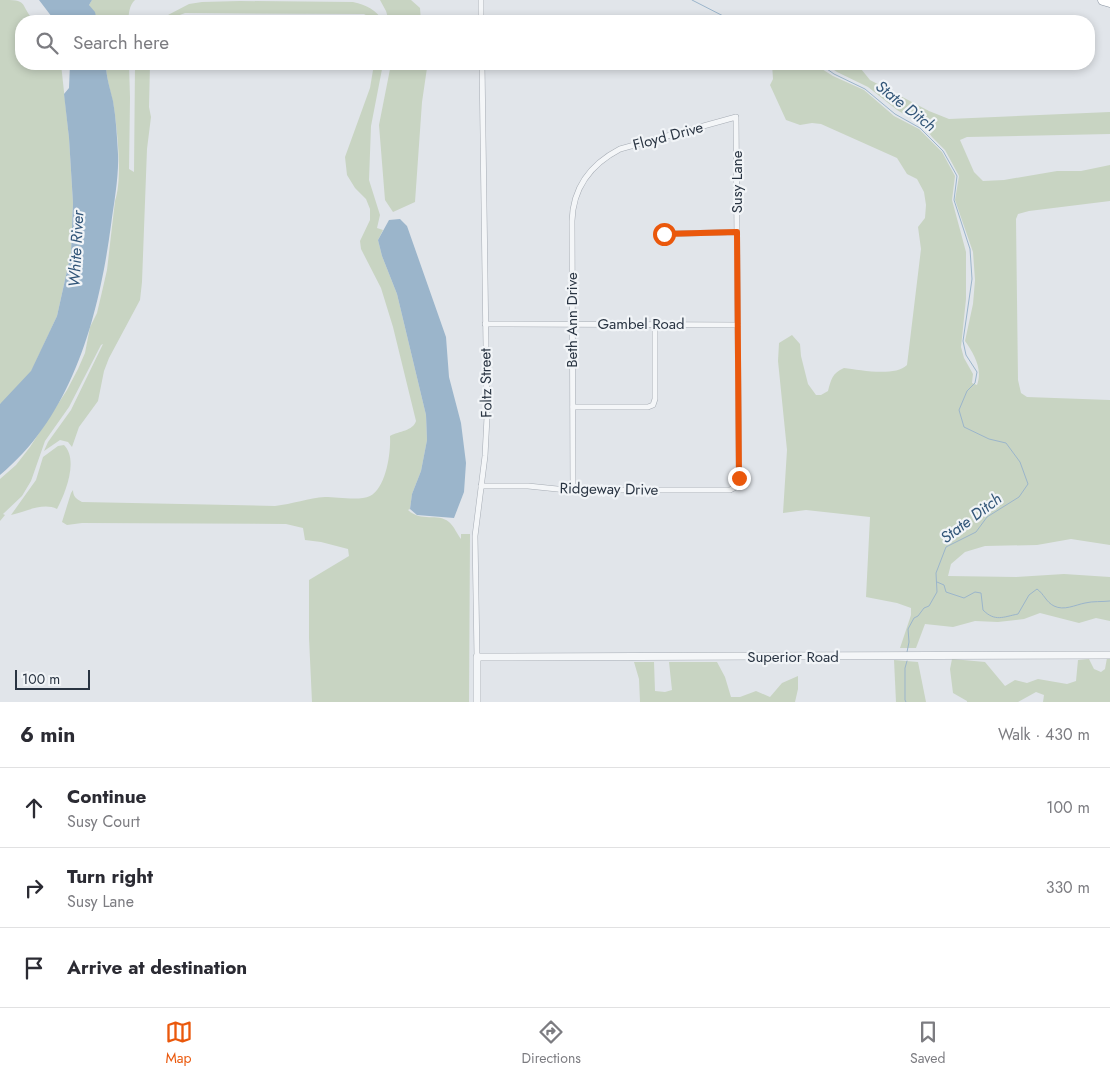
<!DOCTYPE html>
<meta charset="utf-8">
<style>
body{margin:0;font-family:Jost,sans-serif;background:#f7f7f7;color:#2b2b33}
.scale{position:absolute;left:15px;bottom:12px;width:75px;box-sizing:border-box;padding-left:5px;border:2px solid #293442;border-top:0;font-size:14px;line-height:18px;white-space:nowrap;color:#293442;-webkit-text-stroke:4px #f1f4f7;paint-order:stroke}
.stop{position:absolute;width:15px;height:15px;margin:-11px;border:4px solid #ea580c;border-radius:50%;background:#fff}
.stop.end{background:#ea580c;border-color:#fff;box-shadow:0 1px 5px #0008}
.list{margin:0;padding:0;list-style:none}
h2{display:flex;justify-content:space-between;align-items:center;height:65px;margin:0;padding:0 20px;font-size:21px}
h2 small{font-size:16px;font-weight:400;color:#7c7c81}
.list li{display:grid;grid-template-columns:32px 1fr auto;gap:15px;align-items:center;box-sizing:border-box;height:80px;padding:0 20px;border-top:1px solid #e1e1e2}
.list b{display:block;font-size:19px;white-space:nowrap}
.list p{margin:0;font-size:16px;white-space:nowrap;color:#7c7c81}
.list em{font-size:16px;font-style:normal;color:#7c7c81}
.icon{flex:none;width:28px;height:28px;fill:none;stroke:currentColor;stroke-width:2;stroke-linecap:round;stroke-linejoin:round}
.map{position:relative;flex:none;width:1110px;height:702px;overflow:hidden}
.search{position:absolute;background:#fff;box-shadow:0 2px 8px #0003;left:15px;right:15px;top:15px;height:55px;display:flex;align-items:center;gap:12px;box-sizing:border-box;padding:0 18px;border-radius:20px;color:#7c7c81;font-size:19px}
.sheet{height:305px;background:#fff}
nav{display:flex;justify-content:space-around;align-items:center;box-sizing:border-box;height:70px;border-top:1px solid #e1e1e2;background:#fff;font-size:14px;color:#7c7c81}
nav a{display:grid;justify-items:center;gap:2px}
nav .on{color:#ea580c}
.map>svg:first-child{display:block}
.green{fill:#c8d4c2}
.water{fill:#9bb5cb}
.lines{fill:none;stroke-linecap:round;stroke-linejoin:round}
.stream{stroke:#9bb5cb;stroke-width:1}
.minor-casing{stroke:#a6acb4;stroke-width:6}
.tertiary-casing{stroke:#a6acb4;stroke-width:8}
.motorway-casing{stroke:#8893a1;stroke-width:11}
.minor{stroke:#f4f6f8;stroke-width:5}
.tertiary{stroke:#f4f6f8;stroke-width:7}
.motorway{stroke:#fff;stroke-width:10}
.route{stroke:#ea580c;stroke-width:6}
.labels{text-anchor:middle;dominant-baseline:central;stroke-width:4.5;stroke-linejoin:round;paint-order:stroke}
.street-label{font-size:15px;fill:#293442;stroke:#f1f4f7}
.water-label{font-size:16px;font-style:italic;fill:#315578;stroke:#f1f4f7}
</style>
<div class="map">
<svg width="1110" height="702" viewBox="0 0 1110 702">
<rect width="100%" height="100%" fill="#e1e5ea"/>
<g class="green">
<path d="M0,0c30,0 18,2 34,21h-13v43h40l8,74 4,65 -2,50 -14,63 -26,56 -27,30 -4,2z"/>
<path d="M92,0h43c-6,5 -6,14 -7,21h-31l-8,-16z"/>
<polygon points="380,0 411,0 420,8 421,21 389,21 386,11"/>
<path d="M240,1l113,1c14,3 23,8 30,19h-10l-2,-3 -7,-4 -179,-1 -21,8h-26l30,-6 21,-11 13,-2z"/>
<path d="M106,64h23l1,34 -1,71 5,3 1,-108h15l-1,43 2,10 -4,32 -5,133 -2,18 -31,58 -5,13 -6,30 -19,26 -7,20 -4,-5 -8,-2 -16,11 4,-9 23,-32 32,-66 -2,1 -32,62 -24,34 -14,40 -9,15 -19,18 2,1 -5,6v-42l16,-14 14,-18 37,-57 11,-21 7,-16 5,-26 7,-14 4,-17 6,-26 8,-69c8,-23 2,-74 -2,-99 -3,-13 -7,-25 -7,-38z"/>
<path d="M374,64h9l-12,62 -2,54 11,35 -3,13 6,2 -5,10 4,16 15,38 29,121 1,25 -6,31 -9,23 -2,15 -2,1c14,13 29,2 41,12 5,4 8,12 12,17v-5h9l-1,168h-157l-3,-64v-58l40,-24 -1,-7 -27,-7 -16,-2 -2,-12 -17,-4 -204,-1 -15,2 -5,-3 9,-29 2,-3c0,6 3,9 9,12l193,4c17,-2 34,-8 50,-9 12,0 35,4 45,-1 16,-8 21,-43 20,-60 9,-5 23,-5 26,-15l-23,-94 -12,-39 -20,-39 -1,-8 10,-21v-11l-4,-10 -11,-11 -8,-13 -2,-18 25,-69z"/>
<polygon points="391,64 427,64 427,68 422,102 415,202 393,212 385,200 379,125"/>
<path d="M772,64h42l19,12 31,14 30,26 25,13 23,23 13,24 -3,24 14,52v47l-5,48 3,11 9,16 -1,9 5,2c6,-16 -3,-31 -12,-44l8,-37 2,-24 -2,-28 -18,-52 4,-24 -1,-2 -13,-24 -13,-13 -8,-11 -27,-16 -29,-23 -31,-15 -12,-8h32l13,16 59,31 20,8 161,-7v22l-143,3 -7,3 14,32 9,9 21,-1 53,-9h24l29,-6v36l-81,10 -11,3 -2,5 2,161 3,13 6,4 83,3v145l-39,-6 -34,6 -52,1 -20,6 -14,12 -3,12 68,1 48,-3 46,3v44l-14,-3 -17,5 -39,-10 -16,6 -26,3 -23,-1 -22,6 -28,-3 -9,24h-16l11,-33v-7l-14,-5 -31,-6 4,-80 -64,-7 -23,3 4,-63 -9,-89 1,-18 13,-8 8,9 1,12 7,28 8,11h5l7,-4c3,-11 4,-18 16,-23 16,2 51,9 63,-3l14,-116 -3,-22 7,-9 1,-13 -2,-13 -7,-13 -10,-5 -10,-16 -76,-34 -9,-1 -12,2 -14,-5 -16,-35 3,-6z"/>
<path d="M64,445c15,15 1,49 -7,64 -14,-7 -32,3 -46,6l25,-35 7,-23 15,-11z"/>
<polygon points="1107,658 1110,658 1110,702 1043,702 1044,695 1036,692 1018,702 967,702 967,701 953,693 950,669 952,659 985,662 1005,686 1015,680 1027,683 1038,679 1067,684 1076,681 1078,660 1089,659 1094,669 1101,672 1105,669"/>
<polygon points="894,660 918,662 926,702 896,702"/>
<polygon points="634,662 654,662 655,691 665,692 672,690 669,662 717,662 725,677 731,697 740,697 756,691 770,697 782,683 798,676 798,689 795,702 640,702 639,679"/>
</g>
<g class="water">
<polygon points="39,0 92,0 89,5 95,12 97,21 55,21"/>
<path d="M70,64h36c0,13 4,24 7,37 3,17 4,36 5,53 1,22 -4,49 -7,71 -12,90 -38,190 -111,250v-71l31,-33 26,-55 14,-63 2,-50 -4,-65 -5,-44 5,-6z"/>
<polygon points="400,219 407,226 446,337 449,377 461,423 466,463 464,492 454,518 417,515 410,509 412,494 421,471 427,440 426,415 397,294 382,256 378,240 389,220"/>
</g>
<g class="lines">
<g class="stream">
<polyline points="692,0 733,21"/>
<polyline points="820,64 834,74 865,89 895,114 920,128 943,151 957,176 954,200 970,249 972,279 963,341 966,355 977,372 975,383 967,391 959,410 964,427 989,439 1006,443 1020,462 1028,484 1019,497 987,517 976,532 946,547 936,573 937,592 929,606 924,608 918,616 914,618 908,629 909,642 907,652"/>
<path d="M937,582l7,3 2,7 18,6 11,-6 6,1 2,17c12,12 20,7 35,4l11,-19 8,-6c7,5 9,13 17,17 10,5 21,-1 31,-3 8,-2 17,-1 25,-2"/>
<polyline points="906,702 905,700 905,668 907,661"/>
</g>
<defs>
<g id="minor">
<polyline points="481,0 481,21"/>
<polyline points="664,234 737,232"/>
<polyline points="485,324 738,325"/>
<polyline points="573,407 648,407 653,405 655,399 655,325"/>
<path d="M481,486h47l39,4h163l6,-3 3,-7 -3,-363 -116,32c-29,15 -47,38 -48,72l1,269"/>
<polyline points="477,657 475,536 485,456 487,417 482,64"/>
</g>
<polyline id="tertiary" points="477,702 477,657 1110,655"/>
<polyline id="motorway" points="1103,0 1110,2"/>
</defs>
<use href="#minor" class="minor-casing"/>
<use href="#tertiary" class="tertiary-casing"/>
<use href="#motorway" class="motorway-casing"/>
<use href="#minor" class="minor"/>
<use href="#tertiary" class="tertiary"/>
<use href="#motorway" class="motorway"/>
</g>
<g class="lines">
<polyline class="route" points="664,234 737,232 739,478"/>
</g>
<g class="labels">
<g class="street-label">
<text transform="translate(668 136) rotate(-15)">Floyd Drive</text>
<text transform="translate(737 182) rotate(-90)">Susy Lane</text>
<text transform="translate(572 320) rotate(-90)">Beth Ann Drive</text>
<text x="641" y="324">Gambel Road</text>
<text transform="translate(486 383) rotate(-91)">Foltz Street</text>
<text transform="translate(609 489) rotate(1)">Ridgeway Drive</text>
<text x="793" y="657">Superior Road</text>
</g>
<g class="water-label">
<text transform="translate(906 106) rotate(38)">State Ditch</text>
<text transform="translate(76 249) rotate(-87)">White River</text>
<text transform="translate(971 518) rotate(-37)">State Ditch</text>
</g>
</g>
</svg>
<div class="scale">100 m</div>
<div class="stop" style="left:664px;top:234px"></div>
<div class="stop end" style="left:739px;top:478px"></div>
<div class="search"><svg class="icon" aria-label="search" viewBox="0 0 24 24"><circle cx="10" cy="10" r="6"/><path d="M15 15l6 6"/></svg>Search here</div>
</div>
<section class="sheet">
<h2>6 min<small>Walk · 430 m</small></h2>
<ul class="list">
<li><svg class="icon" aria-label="ahead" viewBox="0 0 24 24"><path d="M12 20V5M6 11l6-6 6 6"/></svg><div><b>Continue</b><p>Susy Court</p></div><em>100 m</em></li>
<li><svg class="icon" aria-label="right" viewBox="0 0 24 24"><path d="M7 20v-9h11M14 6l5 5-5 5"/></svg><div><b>Turn right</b><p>Susy Lane</p></div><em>330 m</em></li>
<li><svg class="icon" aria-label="arrive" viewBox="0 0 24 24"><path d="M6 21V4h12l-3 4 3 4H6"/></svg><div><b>Arrive at destination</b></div></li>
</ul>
</section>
<nav>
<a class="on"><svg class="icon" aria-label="map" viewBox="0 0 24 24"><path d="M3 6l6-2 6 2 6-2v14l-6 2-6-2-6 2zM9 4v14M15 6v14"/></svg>Map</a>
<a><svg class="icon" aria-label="directions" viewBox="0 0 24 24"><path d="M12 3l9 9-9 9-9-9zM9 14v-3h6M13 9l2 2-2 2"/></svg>Directions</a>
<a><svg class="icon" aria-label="saved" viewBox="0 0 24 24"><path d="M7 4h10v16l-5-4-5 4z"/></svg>Saved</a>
</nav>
